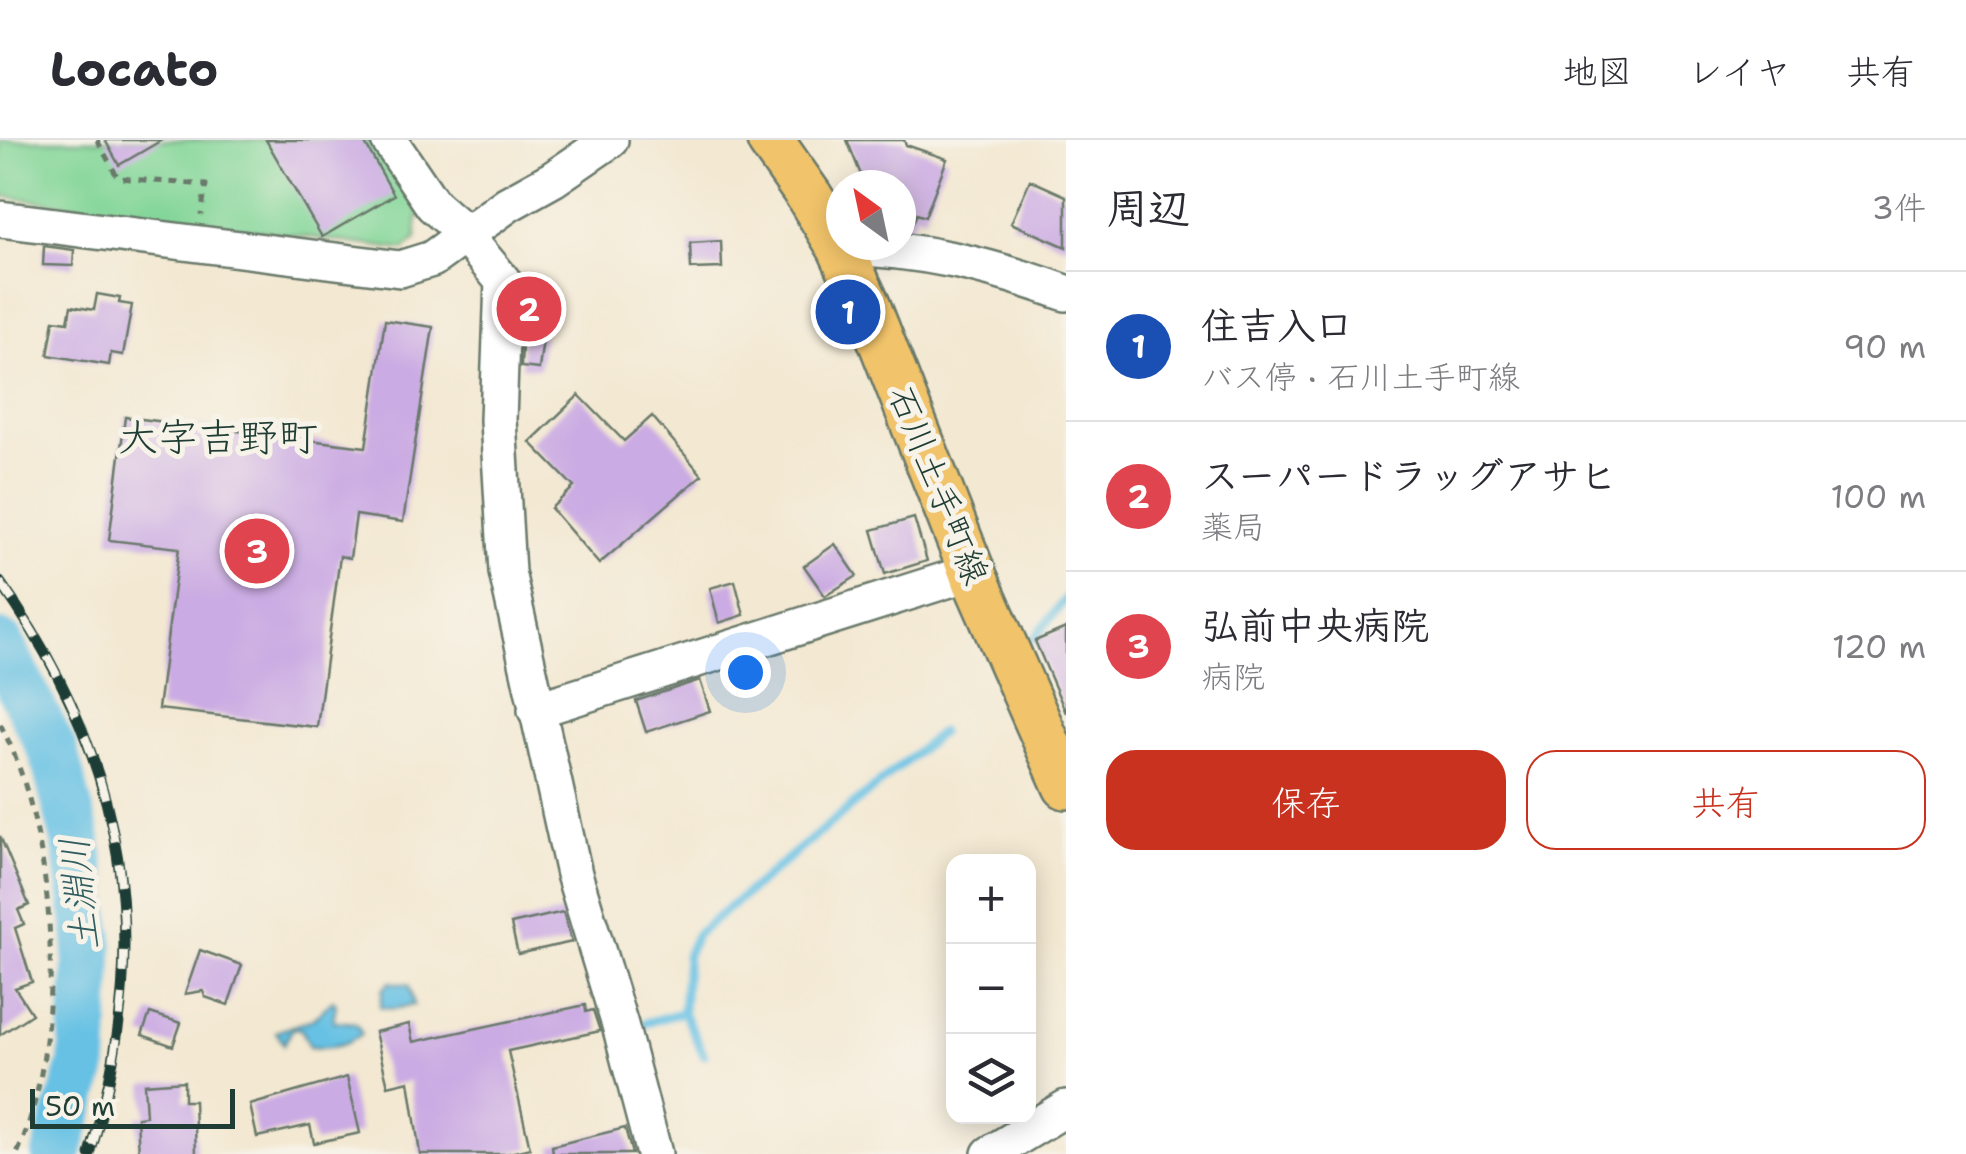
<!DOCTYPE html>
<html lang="ja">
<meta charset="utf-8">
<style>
body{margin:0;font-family:"Shantell Sans","Klee One",sans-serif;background:#f7f7f7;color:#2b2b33}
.controls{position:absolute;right:30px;bottom:30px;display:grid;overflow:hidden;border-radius:20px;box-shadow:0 5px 25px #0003}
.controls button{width:90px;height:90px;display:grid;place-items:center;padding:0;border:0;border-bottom:2px solid #e1e1e2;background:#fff;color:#2b2b33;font:50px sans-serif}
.compass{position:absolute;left:826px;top:30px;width:90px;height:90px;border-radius:50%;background:#fff;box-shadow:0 5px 25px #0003;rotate:327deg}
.scale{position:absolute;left:30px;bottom:25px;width:205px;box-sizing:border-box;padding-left:10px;border:5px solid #1f3d34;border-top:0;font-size:28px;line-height:35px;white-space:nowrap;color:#1f3d34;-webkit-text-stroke:8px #f7f3e8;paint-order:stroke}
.you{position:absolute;left:745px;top:532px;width:35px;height:35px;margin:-25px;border:8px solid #fff;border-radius:50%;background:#1a73e8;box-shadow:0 0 0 15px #1a73e833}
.badge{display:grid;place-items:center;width:65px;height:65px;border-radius:50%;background:#c8321e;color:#fff;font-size:32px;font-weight:700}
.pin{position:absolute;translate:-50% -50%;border:5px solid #fff;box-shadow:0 2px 10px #0006}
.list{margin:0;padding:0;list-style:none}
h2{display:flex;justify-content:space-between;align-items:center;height:130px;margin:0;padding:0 40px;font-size:42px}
h2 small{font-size:32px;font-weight:400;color:#7c7c81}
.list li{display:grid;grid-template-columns:65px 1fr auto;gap:30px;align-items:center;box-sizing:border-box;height:150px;padding:0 40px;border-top:2px solid #e1e1e2}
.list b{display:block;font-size:38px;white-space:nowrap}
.list p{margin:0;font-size:32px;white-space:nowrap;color:#7c7c81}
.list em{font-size:32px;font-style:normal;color:#7c7c81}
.actions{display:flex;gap:20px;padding:30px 40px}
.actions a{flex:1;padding:22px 0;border:2px solid #c8321e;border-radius:30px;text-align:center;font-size:35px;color:#c8321e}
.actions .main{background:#c8321e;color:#fff}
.icon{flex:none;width:55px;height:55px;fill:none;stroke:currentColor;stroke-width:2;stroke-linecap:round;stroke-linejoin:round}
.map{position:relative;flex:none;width:1066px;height:1014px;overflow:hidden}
header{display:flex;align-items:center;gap:60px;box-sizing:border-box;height:140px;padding:0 50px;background:#fff;border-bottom:2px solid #e1e1e2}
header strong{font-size:48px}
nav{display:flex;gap:55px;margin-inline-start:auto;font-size:35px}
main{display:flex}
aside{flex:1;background:#fff}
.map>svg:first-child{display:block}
.green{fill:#81d597;stroke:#508966;stroke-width:2.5}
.water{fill:#66c1e4;stroke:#427f8c;stroke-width:2.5}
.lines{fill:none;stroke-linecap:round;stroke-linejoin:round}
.stream{stroke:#66c1e4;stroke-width:9}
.river{stroke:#66c1e4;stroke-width:50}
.building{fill:#cbabe3}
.minor-casing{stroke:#69796b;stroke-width:40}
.major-casing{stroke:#69796b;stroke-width:50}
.path{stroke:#69796b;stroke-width:5;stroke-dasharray:8 8;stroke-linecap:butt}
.minor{stroke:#fff;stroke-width:35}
.major{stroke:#f1c36a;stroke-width:45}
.rail-casing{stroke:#1f3d34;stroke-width:11}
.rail{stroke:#f7f3e8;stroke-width:8;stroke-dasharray:22;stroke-linecap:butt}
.labels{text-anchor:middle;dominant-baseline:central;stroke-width:10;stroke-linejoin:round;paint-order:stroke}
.street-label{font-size:35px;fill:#1f3d34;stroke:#f7f3e8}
.water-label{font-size:38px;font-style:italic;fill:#315e60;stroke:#f7f3e8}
.quarter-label{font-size:40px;fill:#1f3d34;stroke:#f7f3e8}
</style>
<header>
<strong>Locato</strong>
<nav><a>地図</a><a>レイヤ</a><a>共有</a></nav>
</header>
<main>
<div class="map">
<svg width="1066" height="1014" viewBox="0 0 1066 1014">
<rect width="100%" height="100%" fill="#f7f3e8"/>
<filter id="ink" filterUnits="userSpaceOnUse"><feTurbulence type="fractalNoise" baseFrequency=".01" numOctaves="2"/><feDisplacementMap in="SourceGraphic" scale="20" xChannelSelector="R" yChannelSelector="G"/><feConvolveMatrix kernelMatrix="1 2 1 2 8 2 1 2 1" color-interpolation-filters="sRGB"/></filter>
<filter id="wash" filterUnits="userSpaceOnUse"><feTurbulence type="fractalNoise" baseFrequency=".0048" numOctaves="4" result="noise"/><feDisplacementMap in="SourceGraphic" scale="40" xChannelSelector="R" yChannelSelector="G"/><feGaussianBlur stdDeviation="2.25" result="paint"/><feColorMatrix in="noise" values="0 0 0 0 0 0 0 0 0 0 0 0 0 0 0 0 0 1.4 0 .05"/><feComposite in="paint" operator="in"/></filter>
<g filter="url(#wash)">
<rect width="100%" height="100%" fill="#f3e8d2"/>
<polygon class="green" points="0,0 377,0 419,66 416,99 404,110 0,56"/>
<g class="water">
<polygon points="390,842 409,845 414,865 393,869 380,867 383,849"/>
<path d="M333,860l3,4 -3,17 23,2 6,11c-18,12 -31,14 -52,12l-9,-17 -8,-1 -9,16 -8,-12 37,-13z"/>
</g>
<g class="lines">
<g class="stream">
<polyline points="1034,499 1066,458"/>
<polyline points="645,883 683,872"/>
<polyline points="704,915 683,872 687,815 696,795 941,592"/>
</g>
<polyline class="river" points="0,505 53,611 77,704 89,799 83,924 57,1014"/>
</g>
<g id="blocks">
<g class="building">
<polygon points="105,0 162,0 119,25"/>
<polygon points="266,0 363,0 394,55 322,97"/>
<polygon points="847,0 904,0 906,5 947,19 925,77 917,74 909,91 901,90 901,45 865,45"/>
<polygon points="1030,40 1066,56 1066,107 1011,83"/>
<polygon points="721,101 722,128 691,129 690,103"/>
<polygon points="44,106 74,110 73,126 43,125"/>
<polygon points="524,152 549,155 539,229 521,227"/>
<polygon points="97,154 120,158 119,163 132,165 123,215 111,213 109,225 48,215 54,180 68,182 71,166 94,170"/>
<polygon points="385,180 433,187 403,382 356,375 350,418 340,416 317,587 158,569 179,408 109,400 125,277 366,307"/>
<polygon points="579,255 624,301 652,276 702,335 599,424 551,368 574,347 530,302"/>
<polygon points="914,378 927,421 885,434 872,390"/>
<polygon points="835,404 857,436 825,456 804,426"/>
<polygon points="735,441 744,475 719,483 710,448"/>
<polygon points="1066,488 1066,573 1035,501"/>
<polygon points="700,540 710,571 646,592 636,561"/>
<polygon points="0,696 29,765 18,770 24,784 15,788 32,842 15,848 32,874 0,895"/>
<polygon points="563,772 572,802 518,814 511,784"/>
<polygon points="200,810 242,825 228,865 205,857 203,851 185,854"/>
<polygon points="585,865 586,872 593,870 600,891 508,911 530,1008 506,1014 420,1014 409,941 388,946 375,892 409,884 413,902"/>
<polygon points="150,873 181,883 173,906 142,895"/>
<polygon points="347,937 360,993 314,1003 310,985 257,997 250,965"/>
<polygon points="184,941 184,961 194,961 196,1014 139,1014 137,977 146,976 144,944"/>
<polygon points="625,988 632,1014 553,1014 552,1006"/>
</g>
</g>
</g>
<g filter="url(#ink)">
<use href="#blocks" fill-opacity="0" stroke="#69796b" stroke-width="2.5"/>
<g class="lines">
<defs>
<g id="minor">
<polyline points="389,0 433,65 456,85 503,141 498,280 507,432 574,734 620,885 654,1014"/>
<polyline points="0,79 400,129 432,119 508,64 553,39 610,0"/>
<path d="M840,107c83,2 148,18 226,46"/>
<polyline points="536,570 972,432"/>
<polyline points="990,1014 1066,968"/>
</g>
<polyline id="major" points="770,0 809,56 840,107 867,165 972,432 1066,646"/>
</defs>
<use href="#minor" class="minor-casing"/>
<use href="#major" class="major-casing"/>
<g class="path">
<polyline points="97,0 118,38 206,45 201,75"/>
<path d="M0,584c59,110 68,316 17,430"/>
</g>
<use href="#minor" class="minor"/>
<use href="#major" class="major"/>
<defs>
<path id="rail" d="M0,442c128,180 155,361 90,572"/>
</defs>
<use href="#rail" class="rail-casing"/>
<use href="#rail" class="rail"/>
</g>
</g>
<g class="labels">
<g class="street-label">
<text transform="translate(939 345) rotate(68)">石川土手町線</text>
</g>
<g class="water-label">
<text transform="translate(79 754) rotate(-96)">土淵川</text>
</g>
<g class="quarter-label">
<text x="218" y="297">大字吉野町</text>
</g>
</g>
</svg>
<div class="controls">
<button>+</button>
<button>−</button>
<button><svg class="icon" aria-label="layers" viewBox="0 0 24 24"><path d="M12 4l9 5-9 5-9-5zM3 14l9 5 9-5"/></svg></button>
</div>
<svg class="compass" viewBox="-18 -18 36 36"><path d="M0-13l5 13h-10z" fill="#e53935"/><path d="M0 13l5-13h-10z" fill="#7c7c81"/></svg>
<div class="scale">50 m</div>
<div class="you"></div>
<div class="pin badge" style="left:848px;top:172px;background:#1a4fb4">1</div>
<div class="pin badge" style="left:529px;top:169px;background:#e0444e">2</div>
<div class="pin badge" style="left:257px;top:411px;background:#e0444e">3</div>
</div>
<aside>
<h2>周辺<small>3件</small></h2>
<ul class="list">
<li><span class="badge" style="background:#1a4fb4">1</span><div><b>住吉入口</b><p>バス停 · 石川土手町線</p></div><em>90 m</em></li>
<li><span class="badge" style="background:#e0444e">2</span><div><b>スーパードラッグアサヒ</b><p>薬局</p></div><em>100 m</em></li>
<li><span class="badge" style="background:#e0444e">3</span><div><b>弘前中央病院</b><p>病院</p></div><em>120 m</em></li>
</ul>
<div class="actions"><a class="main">保存</a><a>共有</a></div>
</aside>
</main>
